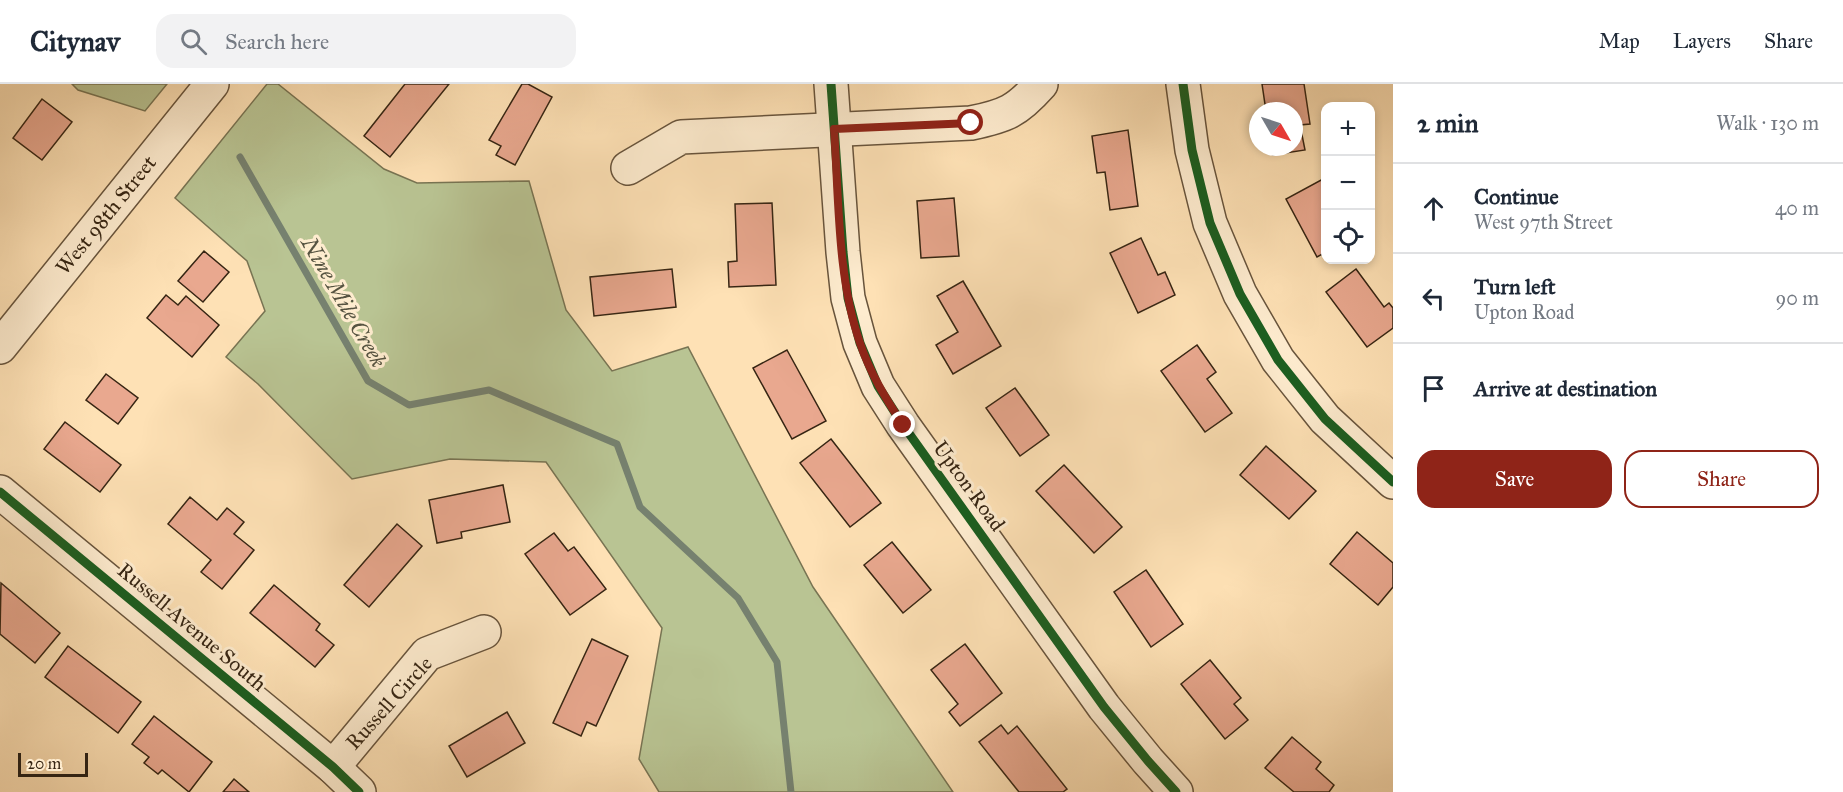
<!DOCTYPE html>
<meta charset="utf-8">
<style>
body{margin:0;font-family:"IM FELL Great Primer",serif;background:#f2f2f3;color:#1f2937}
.controls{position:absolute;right:18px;top:18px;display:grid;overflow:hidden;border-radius:12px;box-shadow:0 3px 9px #0003}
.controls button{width:54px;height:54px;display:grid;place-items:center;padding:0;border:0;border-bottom:2px solid #e0e1e3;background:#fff;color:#1f2937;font:30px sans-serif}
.compass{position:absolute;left:1249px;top:18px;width:54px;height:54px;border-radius:50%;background:#fff;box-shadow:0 3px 9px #0003;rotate:129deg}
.scale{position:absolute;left:18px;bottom:15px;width:70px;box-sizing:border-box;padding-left:6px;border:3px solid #362513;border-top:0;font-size:16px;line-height:21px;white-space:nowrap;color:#362513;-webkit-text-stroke:4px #feeccf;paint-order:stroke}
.stop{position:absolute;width:18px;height:18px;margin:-14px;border:4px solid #8f2418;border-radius:50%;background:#fff}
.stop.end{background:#8f2418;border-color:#fff;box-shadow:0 2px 6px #0008}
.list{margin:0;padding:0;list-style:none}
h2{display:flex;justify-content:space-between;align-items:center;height:78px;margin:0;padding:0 24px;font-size:26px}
h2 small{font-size:20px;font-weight:400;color:#747a83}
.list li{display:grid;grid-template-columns:39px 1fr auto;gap:18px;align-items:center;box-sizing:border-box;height:90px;padding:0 24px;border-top:2px solid #e0e1e3}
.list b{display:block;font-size:22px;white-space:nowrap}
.list p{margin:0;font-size:20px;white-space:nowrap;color:#747a83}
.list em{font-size:20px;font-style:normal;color:#747a83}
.actions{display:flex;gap:12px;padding:18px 24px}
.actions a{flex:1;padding:14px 0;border:2px solid #8f2418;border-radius:18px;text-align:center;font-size:21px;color:#8f2418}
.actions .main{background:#8f2418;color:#fff}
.icon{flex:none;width:33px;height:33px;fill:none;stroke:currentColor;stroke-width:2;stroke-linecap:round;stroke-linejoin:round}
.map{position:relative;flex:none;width:1393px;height:708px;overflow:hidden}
header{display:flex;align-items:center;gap:36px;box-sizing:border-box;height:84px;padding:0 30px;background:#fff;border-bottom:2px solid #e0e1e3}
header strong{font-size:28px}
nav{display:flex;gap:33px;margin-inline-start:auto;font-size:21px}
.search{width:420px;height:54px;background:#f2f2f3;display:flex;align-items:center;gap:15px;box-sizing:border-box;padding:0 21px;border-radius:18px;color:#747a83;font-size:22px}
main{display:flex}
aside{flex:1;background:#fff}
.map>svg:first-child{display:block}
.green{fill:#b9c493;stroke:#787453;stroke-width:1.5}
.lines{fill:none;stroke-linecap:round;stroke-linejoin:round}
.stream{stroke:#76816f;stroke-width:7}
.building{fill:#e9a88f;stroke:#362513;stroke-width:1.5}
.minor-casing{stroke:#68543c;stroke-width:36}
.minor{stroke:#feeccf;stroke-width:33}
.cycleway-casing{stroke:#feeccf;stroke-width:13}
.cycleway{stroke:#1b5e20;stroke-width:9}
.route{stroke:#8f2418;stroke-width:8}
.labels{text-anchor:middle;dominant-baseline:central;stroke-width:6;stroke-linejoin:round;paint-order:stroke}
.street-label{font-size:21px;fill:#362513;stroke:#feeccf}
.water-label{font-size:22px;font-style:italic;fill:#565341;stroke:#feeccf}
</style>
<header>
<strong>Citynav</strong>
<div class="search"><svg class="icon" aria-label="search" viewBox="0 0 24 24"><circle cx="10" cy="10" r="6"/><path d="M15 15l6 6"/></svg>Search here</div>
<nav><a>Map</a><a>Layers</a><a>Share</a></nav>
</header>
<main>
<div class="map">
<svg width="1393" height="708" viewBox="0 0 1393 708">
<rect width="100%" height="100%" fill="#fee1b5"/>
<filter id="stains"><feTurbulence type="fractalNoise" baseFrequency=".00333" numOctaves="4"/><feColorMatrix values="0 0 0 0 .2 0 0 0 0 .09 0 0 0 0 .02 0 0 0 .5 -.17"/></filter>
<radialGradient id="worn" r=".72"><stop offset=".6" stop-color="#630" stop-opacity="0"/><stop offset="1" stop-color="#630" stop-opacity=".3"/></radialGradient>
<g class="green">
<polygon points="72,0 167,0 145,27 78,6"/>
<polygon points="267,0 278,0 384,85 417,99 529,97 566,226 612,287 688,263 813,503 953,708 659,708 639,675 662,544 546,378 450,375 352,395 258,300 226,273 265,227 247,177 175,114"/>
</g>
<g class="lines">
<polyline class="stream" points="240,73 368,297 409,321 489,306 617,360 640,423 738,514 777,578 791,708"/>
</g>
<g class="building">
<polygon points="405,0 449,0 390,73 364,52"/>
<polygon points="522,0 528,0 552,13 515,81 496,71 501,62 489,56"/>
<polygon points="1262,0 1304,0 1310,40 1300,41 1305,66 1273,71 1272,63 1294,63 1294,27 1266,27"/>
<polygon points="42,15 72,38 42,76 13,54"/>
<polygon points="1128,46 1138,122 1110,126 1105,88 1097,89 1092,52"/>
<polygon points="1323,95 1326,100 1326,168 1317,173 1286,115"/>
<polygon points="954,114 959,172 921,174 917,117"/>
<polygon points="772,119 776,201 729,203 728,178 737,177 735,120"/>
<polygon points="1141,154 1158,191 1165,188 1175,211 1138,229 1110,169"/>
<polygon points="204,167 229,188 203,218 178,197"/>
<polygon points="672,185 676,223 594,232 590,193"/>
<polygon points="1356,185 1384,223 1389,219 1393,224 1393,244 1367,263 1326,208"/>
<polygon points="963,197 1001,262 953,290 936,261 958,248 937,212"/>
<polygon points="166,211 178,221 186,212 219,241 192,273 147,234"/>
<polygon points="1197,261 1216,288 1207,295 1232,329 1205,348 1161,287"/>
<polygon points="787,266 826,337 792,355 753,284"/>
<polygon points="106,290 138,314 118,340 86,316"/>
<polygon points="1015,304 1049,351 1020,372 986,324"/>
<polygon points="65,338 121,381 100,408 44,365"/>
<polygon points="831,355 881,419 850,443 800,379"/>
<polygon points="1266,362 1316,407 1289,435 1240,391"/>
<polygon points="1064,381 1122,443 1094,469 1036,407"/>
<polygon points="503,401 510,438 461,448 462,454 437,459 429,416"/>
<polygon points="190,413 217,436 227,424 244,438 234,450 254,466 222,505 201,488 211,476 168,440"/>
<polygon points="397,440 422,462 369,523 344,501"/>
<polygon points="1357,448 1393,479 1393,503 1378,521 1330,480"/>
<polygon points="554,449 568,467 574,463 606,505 570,531 525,470"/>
<polygon points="892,458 931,506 903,529 864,481"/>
<polygon points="1146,486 1183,540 1151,563 1114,508"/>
<polygon points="1,499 60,549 35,579 0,550"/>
<polygon points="274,501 320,540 316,546 334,561 315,583 250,529"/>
<polygon points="592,555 628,572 596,642 587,638 581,652 553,639"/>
<polygon points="965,560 1002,609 960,642 949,628 958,620 931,586"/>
<polygon points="68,562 141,618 118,649 45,593"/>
<polygon points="1210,576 1241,614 1234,620 1248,636 1225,655 1181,600"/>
<polygon points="507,628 525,659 467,693 449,662"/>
<polygon points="154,632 212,678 189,708 162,686 158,690 144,679 149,673 132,660"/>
<polygon points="1001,641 1008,650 1017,642 1067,705 1063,708 1019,708 979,658"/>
<polygon points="1292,653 1321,678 1316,685 1334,701 1329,708 1294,708 1265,684"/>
<polygon points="234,695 249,708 223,708"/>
</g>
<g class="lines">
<defs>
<g id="minor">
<polyline points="831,0 843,168 848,214 860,259 878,302 903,341 1104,623 1148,677 1176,708"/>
<polyline points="1183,0 1192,66 1210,139 1240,210 1278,276 1325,335 1393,398"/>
<path d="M628,84l53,-31 290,-14c35,-7 46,-12 70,-39"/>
<polyline points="0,263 212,0"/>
<polyline points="0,408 333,683 359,708"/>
<polyline points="333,683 427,570 484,548"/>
</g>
</defs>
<use href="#minor" class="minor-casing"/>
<use href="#minor" class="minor"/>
<defs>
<g id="cycleway">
<polyline points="831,0 843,168 848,214 860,259 878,302 903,341 1104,623 1148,677 1176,708"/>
<polyline points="1183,0 1192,66 1210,139 1240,210 1278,276 1325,335 1393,398"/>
<polyline points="0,408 333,683 359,708"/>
</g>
</defs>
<use href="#cycleway" class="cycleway-casing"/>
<use href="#cycleway" class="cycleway"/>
</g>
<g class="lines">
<path class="route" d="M903,341c-17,-26 -33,-52 -43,-82 -23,-66 -21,-145 -26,-214l137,-6"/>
</g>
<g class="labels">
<g class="street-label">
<text transform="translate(106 131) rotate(-51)">West 98th Street</text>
<text transform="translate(969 402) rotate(54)">Upton Road</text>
<text transform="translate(192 543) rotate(40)">Russell Avenue South</text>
<text transform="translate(389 619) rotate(-48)">Russell Circle</text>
</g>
<g class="water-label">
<text transform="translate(344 218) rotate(60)">Nine Mile Creek</text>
</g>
</g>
<rect width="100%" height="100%" filter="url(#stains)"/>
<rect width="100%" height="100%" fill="url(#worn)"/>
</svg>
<div class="controls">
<button>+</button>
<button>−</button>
<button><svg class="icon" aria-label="locate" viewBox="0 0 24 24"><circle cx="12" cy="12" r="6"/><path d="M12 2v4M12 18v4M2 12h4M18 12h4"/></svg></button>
</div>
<svg class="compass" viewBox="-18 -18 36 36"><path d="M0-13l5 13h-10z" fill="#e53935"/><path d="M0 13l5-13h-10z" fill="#747a83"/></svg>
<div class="scale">20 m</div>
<div class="stop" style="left:971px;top:39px"></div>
<div class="stop end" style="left:903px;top:341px"></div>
</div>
<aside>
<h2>2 min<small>Walk · 130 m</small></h2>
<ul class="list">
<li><svg class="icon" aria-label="ahead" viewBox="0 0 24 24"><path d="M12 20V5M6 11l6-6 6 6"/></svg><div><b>Continue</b><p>West 97th Street</p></div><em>40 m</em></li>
<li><svg class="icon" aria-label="left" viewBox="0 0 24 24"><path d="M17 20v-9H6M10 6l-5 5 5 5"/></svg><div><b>Turn left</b><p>Upton Road</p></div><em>90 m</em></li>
<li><svg class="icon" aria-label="arrive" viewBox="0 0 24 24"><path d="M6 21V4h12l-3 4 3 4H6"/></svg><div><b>Arrive at destination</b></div></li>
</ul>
<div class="actions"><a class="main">Save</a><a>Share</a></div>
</aside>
</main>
